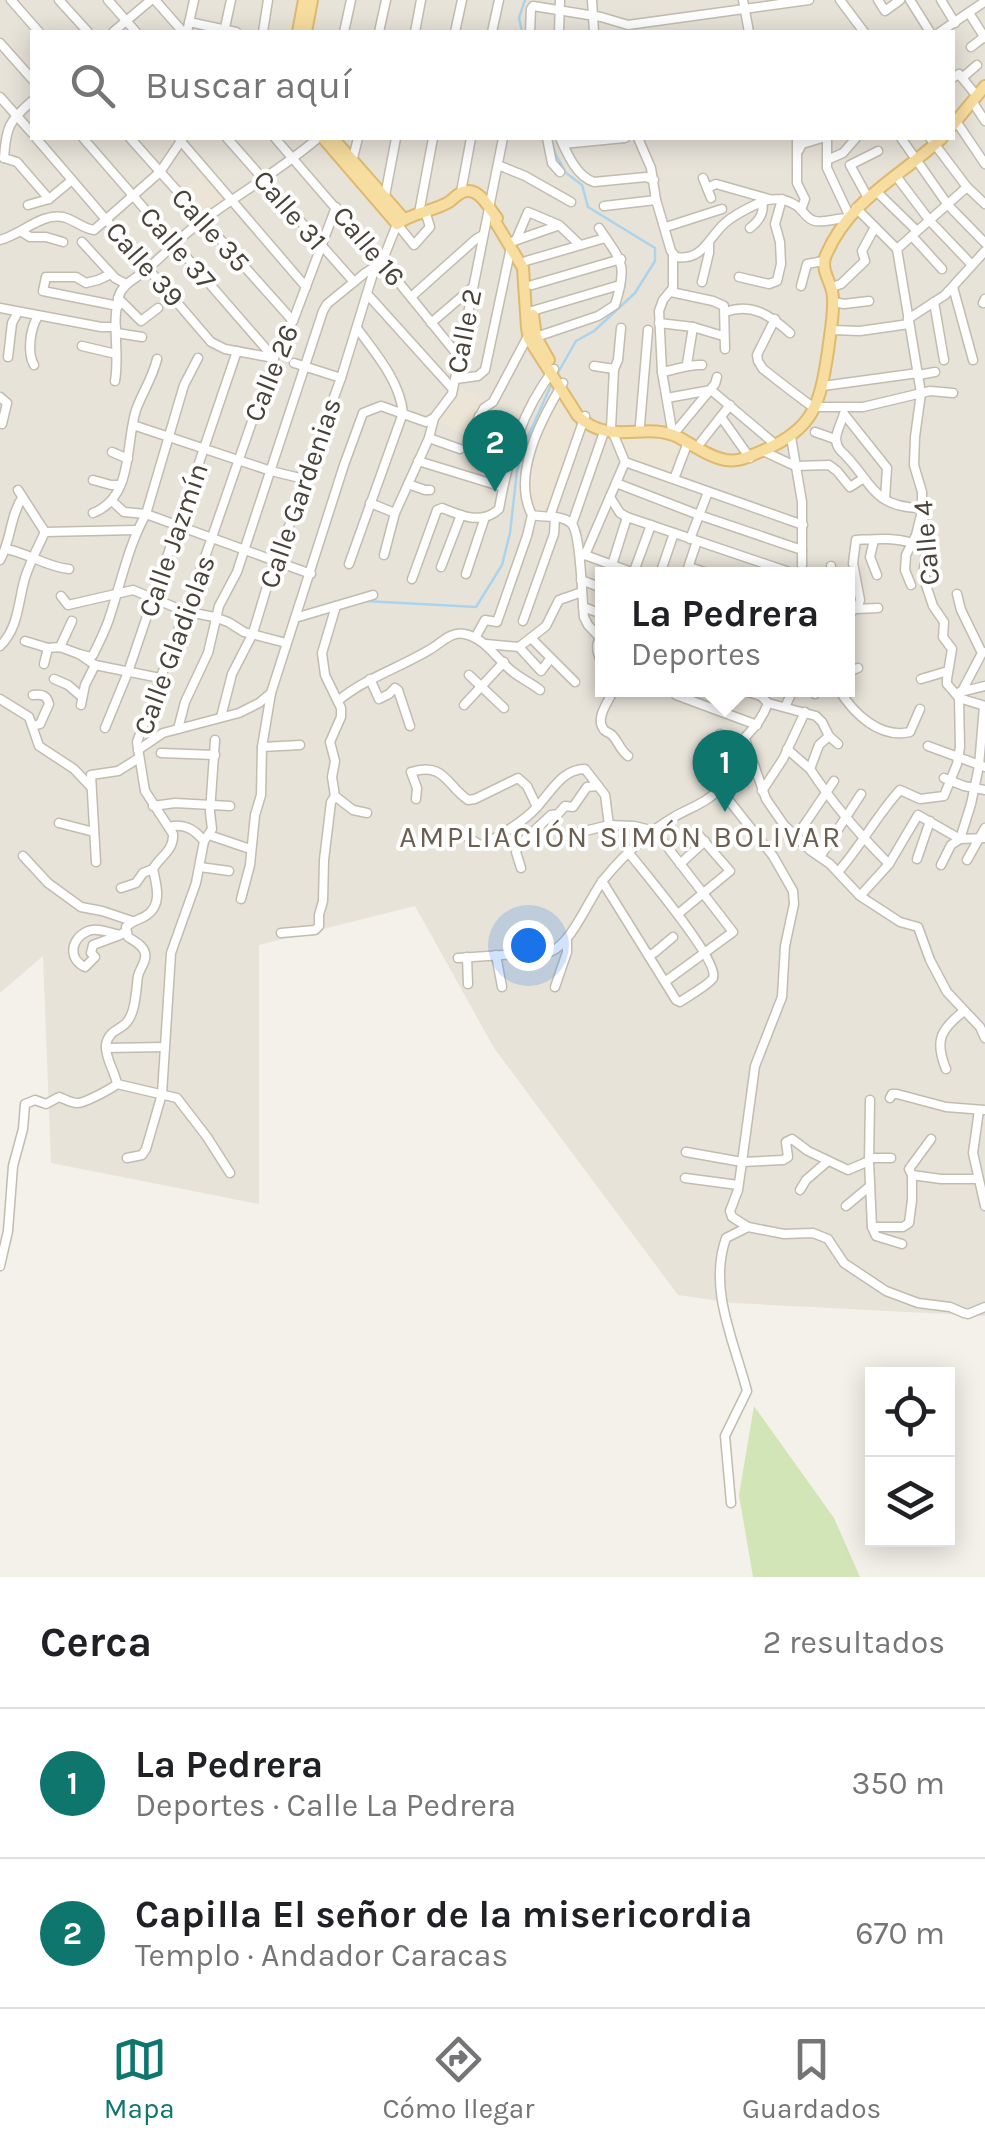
<!DOCTYPE html>
<html lang="es">
<meta charset="utf-8">
<style>
body{margin:0;font-family:Karla,sans-serif;background:#f6f6f6;color:#202124}
.controls{position:absolute;right:30px;bottom:30px;display:grid;overflow:hidden;border-radius:0px;box-shadow:0 5px 25px #0003}
.controls button{width:90px;height:90px;display:grid;place-items:center;padding:0;border:0;border-bottom:2px solid #e0e0e0;background:#fff;color:#202124;font:50px sans-serif}
.you{position:absolute;left:528px;top:945px;width:35px;height:35px;margin:-25px;border:8px solid #fff;border-radius:50%;background:#1a73e8;box-shadow:0 0 0 15px #1a73e833}
.badge{display:grid;place-items:center;width:65px;height:65px;border-radius:50%;background:#0f766e;color:#fff;font-size:32px;font-weight:700}
.pin{position:absolute;translate:-50% -82px;filter:drop-shadow(0 2px 5px #0008)}
.pin::after{content:'';position:absolute;top:52px;width:35px;height:30px;background:inherit;clip-path:polygon(0 0,100% 0,50% 100%)}
.popup{position:absolute;left:595px;top:567px;width:260px;height:130px;box-sizing:border-box;display:grid;place-content:center;border-radius:0px;background:#fff;filter:drop-shadow(0 2px 8px #0005);font-size:32px;white-space:nowrap;color:#757577}
.popup b{font-size:38px;color:#202124}
.popup::after{content:'';position:absolute;left:50%;top:100%;margin-left:-20px;border:20px solid transparent;border-top-color:#fff}
.list{margin:0;padding:0;list-style:none}
h2{display:flex;justify-content:space-between;align-items:center;height:130px;margin:0;padding:0 40px;font-size:42px}
h2 small{font-size:32px;font-weight:400;color:#757577}
.list li{display:grid;grid-template-columns:65px 1fr auto;gap:30px;align-items:center;box-sizing:border-box;height:150px;padding:0 40px;border-top:2px solid #e0e0e0}
.list b{display:block;font-size:38px;white-space:nowrap}
.list p{margin:0;font-size:32px;white-space:nowrap;color:#757577}
.list em{font-size:32px;font-style:normal;color:#757577}
.icon{flex:none;width:55px;height:55px;fill:none;stroke:currentColor;stroke-width:2;stroke-linecap:round;stroke-linejoin:round}
.map{position:relative;flex:none;width:985px;height:1577px;overflow:hidden}
.search{position:absolute;background:#fff;box-shadow:0 5px 25px #0003;left:30px;right:30px;top:30px;height:110px;display:flex;align-items:center;gap:25px;box-sizing:border-box;padding:0 35px;border-radius:0px;color:#757577;font-size:38px}
.sheet{height:430px;background:#fff}
nav{display:flex;justify-content:space-around;align-items:center;box-sizing:border-box;height:140px;border-top:2px solid #e0e0e0;background:#fff;font-size:28px;color:#757577}
nav a{display:grid;justify-items:center;gap:5px}
nav .on{color:#0f766e}
.map>svg:first-child{display:block}
.residential{fill:#e8e3d9;fill-rule:evenodd}
.education{fill:#ece5d5}
.green{fill:#d1e5b6}
.lines{fill:none;stroke-linecap:round;stroke-linejoin:round}
.stream{stroke:#abd3ec;stroke-width:2.5}
.minor-casing{stroke:#c2bcb0;stroke-width:11}
.major-casing{stroke:#dcba70;stroke-width:14}
.minor{stroke:#fff;stroke-width:8}
.major{stroke:#f8dda0;stroke-width:10}
.labels{text-anchor:middle;dominant-baseline:central;stroke-width:8;stroke-linejoin:round;paint-order:stroke}
.street-label{font-size:28px;fill:#484239;stroke:#fff}
.neighbourhood-label{font-size:30px;letter-spacing:2.5px;fill:#6a5f51;stroke:#fff}
</style>
<div class="map">
<svg width="985" height="1577" viewBox="0 0 985 1577">
<rect width="100%" height="100%" fill="#f4f1ea"/>
<path class="residential" d="M0,0h985v1316l-252,-13 -55,-8 -184,-247 -79,-142 -156,39v259l-208,-41 -8,-207 -43,37zM32,32h920v106h-920zM602,574h246v116h-246z"/>
<g class="education">
<polygon points="203,172 227,198 204,215 183,190"/>
<polygon points="455,386 488,401 467,436 438,421 454,395"/>
<polygon points="559,395 578,423 553,501 547,513 539,514 531,511 528,482 534,444"/>
<polygon points="646,433 685,442 672,476 627,459 620,435"/>
</g>
<polygon class="green" points="754,1406 834,1518 860,1577 753,1577 739,1495"/>
<g class="lines">
<g class="stream">
<polyline points="522,32 519,18 525,0"/>
<polyline points="551,138 555,153 566,173 582,185 588,207 655,248 655,261 635,293 594,331 576,341 556,376"/>
<polyline points="365,601 476,607 502,565 510,533 517,471 526,441 552,383"/>
</g>
<defs>
<g id="minor">
<polyline points="11,0 39,32"/>
<polyline points="59,0 88,32"/>
<polyline points="108,0 136,32"/>
<polyline points="155,0 183,32"/>
<polyline points="592,0 594,32"/>
<polyline points="743,0 749,32"/>
<polyline points="840,0 864,32"/>
<polyline points="878,0 885,11 900,0"/>
<polyline points="910,0 930,32"/>
<polyline points="941,0 955,23"/>
<polyline points="969,13 985,38"/>
<polyline points="189,22 236,32"/>
<polyline points="113,32 151,0"/>
<polyline points="187,32 194,0"/>
<polyline points="224,32 231,0"/>
<polyline points="263,32 268,0"/>
<polyline points="344,32 351,0"/>
<polyline points="379,32 386,0"/>
<polyline points="415,32 421,0"/>
<polyline points="455,32 462,0"/>
<polyline points="492,32 499,0"/>
<polyline points="530,32 531,9 533,6 601,17 628,25 809,0"/>
<polyline points="559,32 560,0"/>
<polyline points="940,32 984,2"/>
<polyline points="0,43 32,79"/>
<polyline points="971,47 984,37"/>
<polyline points="952,78 959,74 976,95"/>
<polyline points="962,78 977,65"/>
<polyline points="0,97 32,133"/>
<polyline points="972,101 985,121"/>
<polyline points="956,121 985,164"/>
<polyline points="36,138 211,342 225,349 274,358"/>
<polyline points="83,138 274,358"/>
<polyline points="130,138 293,321"/>
<polyline points="227,138 354,282"/>
<polyline points="275,138 388,269 460,358"/>
<polyline points="547,138 552,163 560,172"/>
<path d="M560,138c7,15 16,38 34,44l52,-5 8,3"/>
<path d="M638,138l13,30 5,32 15,51 5,6c27,4 32,-19 49,-34 9,-8 23,-15 34,-20 12,-6 26,-5 38,3 7,5 9,13 18,15 9,2 22,-3 32,-3"/>
<polyline points="797,138 797,183 805,199 801,210"/>
<polyline points="827,138 827,168 849,215"/>
<polyline points="901,138 948,205 985,243"/>
<polyline points="930,138 967,187 985,204"/>
<polyline points="179,139 306,287"/>
<polyline points="563,144 625,138"/>
<polyline points="799,150 802,144 822,138"/>
<path d="M4,158c2,-31 5,-37 28,-57"/>
<polyline points="4,158 17,162 49,199"/>
<polyline points="827,160 843,153 856,138"/>
<polyline points="352,162 358,138"/>
<polyline points="498,165 525,176 571,202"/>
<polyline points="896,176 930,221 972,265"/>
<polyline points="703,178 711,198"/>
<polyline points="707,188 716,184 769,199"/>
<polyline points="876,191 917,231"/>
<polyline points="461,192 471,138"/>
<polyline points="385,196 396,138"/>
<polyline points="868,198 850,165 878,151"/>
<polyline points="28,205 49,199 72,180"/>
<polyline points="604,206 656,200"/>
<polyline points="856,208 897,249"/>
<polyline points="419,213 433,138"/>
<polyline points="666,227 722,209"/>
<path d="M750,228c9,-7 15,-15 12,-27"/>
<polyline points="22,232 30,237 46,237 63,242"/>
<polyline points="912,236 942,269"/>
<path d="M0,240c22,-6 41,-27 63,-23 12,3 20,12 31,13l66,-58 23,-34"/>
<polyline points="516,240 528,212 559,225 580,245"/>
<polyline points="514,241 557,226"/>
<polyline points="82,242 115,278 126,284"/>
<polyline points="897,249 967,187"/>
<polyline points="526,261 605,238"/>
<polyline points="111,274 98,280 86,283 76,277 46,277 43,291 118,306"/>
<polyline points="739,277 769,284 777,281 781,264 780,242 775,224 782,199"/>
<polyline points="702,282 709,253 709,244"/>
<polyline points="532,285 621,259"/>
<polyline points="801,286 807,264 823,261"/>
<polyline points="832,287 841,284 865,261 862,251 875,227"/>
<polyline points="953,287 973,360"/>
<polyline points="671,292 713,301 724,306 725,349"/>
<polyline points="368,295 452,388"/>
<polyline points="411,297 476,239 483,235"/>
<polyline points="118,298 141,321 158,308"/>
<polyline points="834,302 844,304 869,301"/>
<polyline points="934,302 944,360"/>
<polyline points="983,303 985,299"/>
<polyline points="0,308 101,327 116,327"/>
<polyline points="532,311 620,285"/>
<path d="M725,312c27,-10 46,4 65,21"/>
<polyline points="775,319 757,355 758,361 763,369 790,390 810,405 817,407 863,407 930,391 953,393"/>
<polyline points="908,319 945,295 985,251"/>
<polyline points="431,323 473,287"/>
<polyline points="659,323 693,327 723,336"/>
<polyline points="831,330 860,331 909,324"/>
<polyline points="117,333 142,337"/>
<path d="M536,337l62,-21 17,-11c13,-41 7,-43 -16,-77"/>
<polyline points="82,346 116,354"/>
<polyline points="8,357 12,323 18,312"/>
<polyline points="294,363 341,378"/>
<polyline points="687,364 693,327"/>
<path d="M34,365c-7,-12 -4,-36 4,-49"/>
<polyline points="594,366 614,369"/>
<path d="M662,372c14,-2 25,-8 40,-7"/>
<polyline points="918,375 935,372"/>
<polyline points="456,379 478,376 485,370 511,247"/>
<path d="M115,381c5,-28 -4,-57 4,-85 3,-12 18,-18 27,-26 18,-15 33,-32 52,-46 40,-30 83,-54 120,-86"/>
<path d="M563,383c-21,35 -52,92 -31,132 12,3 28,-1 39,8 10,8 11,77 13,94l4,8 14,15"/>
<polyline points="823,386 918,373"/>
<polyline points="0,397 7,403 2,424"/>
<polyline points="667,398 711,390 776,445"/>
<path d="M844,414c-4,13 -13,25 -4,36 32,29 30,58 82,58"/>
<polyline points="844,414 887,468 885,499"/>
<polyline points="479,416 514,441"/>
<polyline points="721,417 750,458"/>
<polyline points="133,425 271,471 304,479"/>
<polyline points="475,425 484,408 493,402 528,336"/>
<polyline points="640,425 648,330"/>
<polyline points="672,430 662,372 659,311 663,300 673,288 673,255"/>
<polyline points="676,431 715,384 717,377"/>
<polyline points="815,432 835,439"/>
<polyline points="791,437 802,502 802,574"/>
<polyline points="429,438 460,449"/>
<polyline points="701,442 730,405"/>
<polyline points="763,451 795,466 829,465 837,471 850,487 864,478"/>
<polyline points="112,452 128,459"/>
<polyline points="418,461 503,487"/>
<polyline points="625,462 803,525"/>
<polyline points="674,479 688,442"/>
<polyline points="93,480 111,485 120,485"/>
<polyline points="616,483 699,515 802,550"/>
<polyline points="408,484 425,490 430,490"/>
<polyline points="18,490 45,532"/>
<polyline points="610,497 620,513 627,517 795,574"/>
<polyline points="112,501 124,512 146,514 311,574"/>
<polyline points="370,503 395,513"/>
<path d="M93,513c41,-16 32,-69 43,-103 6,-17 17,-33 21,-51"/>
<polyline points="550,516 585,416"/>
<polyline points="572,524 604,432"/>
<polyline points="45,532 136,530"/>
<polyline points="690,539 708,492"/>
<polyline points="874,540 870,557 877,575"/>
<path d="M6,549c22,4 41,18 63,20"/>
<polyline points="384,555 395,513 429,438 434,418 452,394 503,138"/>
<polyline points="585,555 625,462 611,428 614,369 618,360 621,328"/>
<polyline points="582,556 585,555 634,573"/>
<path d="M0,560c11,-19 10,-44 22,-62"/>
<path d="M349,564l54,-151c-3,-32 -28,-60 -46,-85"/>
<polyline points="612,565 627,517"/>
<polyline points="441,567 461,515"/>
<polyline points="689,567 711,574"/>
<polyline points="466,574 485,517"/>
<polyline points="633,574 651,525"/>
<polyline points="660,574 674,533"/>
<polyline points="686,574 697,541"/>
<polyline points="831,574 831,566"/>
<path d="M412,579l25,-69 5,-2c19,8 40,17 57,1 9,-52 23,-98 55,-140"/>
<polyline points="581,580 602,588"/>
<polyline points="911,585 905,570 906,555 916,535 921,515"/>
<polyline points="957,594 961,610 982,653"/>
<polyline points="61,596 68,605 133,590 184,611 214,617 228,622 244,632 286,643"/>
<polyline points="583,607 602,614"/>
<polyline points="855,609 878,608"/>
<path d="M848,615l10,-9 2,-6 -7,-37 3,-23c20,-1 37,-3 56,3"/>
<polyline points="295,618 373,595"/>
<polyline points="523,621 554,534 555,517"/>
<polyline points="475,638 485,620 497,622 527,536 532,515"/>
<polyline points="531,638 575,682"/>
<path d="M600,639c-6,7 -1,17 2,25"/>
<polyline points="25,641 48,648 60,647 79,654 95,665 160,678"/>
<polyline points="486,644 519,647 546,626 559,600 582,592"/>
<path d="M0,646c19,-18 18,-45 25,-68 5,-16 13,-31 20,-46"/>
<polyline points="60,647 72,621"/>
<polyline points="519,647 541,671 550,659"/>
<path d="M79,654l12,3 2,-2c6,-12 12,-24 16,-36 12,-36 19,-73 37,-105l38,-129 14,-27"/>
<polyline points="44,664 48,648"/>
<polyline points="848,672 858,668"/>
<polyline points="469,675 504,708"/>
<polyline points="54,679 68,685 82,697"/>
<polyline points="370,679 379,699 389,694 395,688 398,690 410,726"/>
<polyline points="921,679 948,671"/>
<path d="M613,690c-3,11 -19,27 -9,40 2,2 6,3 8,5 6,6 8,15 16,21"/>
<polyline points="742,690 761,696"/>
<path d="M839,690c15,24 41,49 71,42l10,-23"/>
<polyline points="962,691 982,653 985,652"/>
<polyline points="960,692 985,686"/>
<polyline points="815,694 817,690"/>
<polyline points="676,695 757,725"/>
<polyline points="959,698 985,706"/>
<polyline points="0,699 29,717 39,746 74,769 91,787"/>
<path d="M339,700c27,-22 60,-32 90,-50 11,-6 22,-19 35,-16 22,4 33,26 49,38 9,7 18,11 27,18"/>
<polyline points="768,703 816,716 822,722 829,736 838,744"/>
<polyline points="81,705 85,685 95,665"/>
<polyline points="464,705 504,662"/>
<polyline points="785,707 793,690"/>
<polyline points="221,717 232,674 253,633 275,560 303,492 304,479 341,378 375,267"/>
<path d="M33,726l7,-2 9,-20c-2,-9 -7,-10 -16,-9"/>
<polyline points="105,728 128,672 237,351"/>
<polyline points="178,729 185,702 208,653 219,606 237,572 323,311 327,304 365,273 382,262 397,224 414,245 430,227 425,211"/>
<polyline points="720,734 740,744"/>
<polyline points="745,739 766,799 784,825 811,851 830,864 860,896 900,922 918,927 930,960 947,992 980,1027 985,1038"/>
<polyline points="928,746 985,767"/>
<polyline points="262,747 300,745"/>
<polyline points="787,749 810,769 819,745 829,736"/>
<polyline points="138,750 163,733 239,713 259,703 271,693 344,465 363,413 381,406 426,422 434,418"/>
<polyline points="161,753 215,755"/>
<path d="M810,769c23,35 49,65 79,95"/>
<polyline points="944,778 964,786 985,790"/>
<polyline points="719,788 773,856 793,891 794,904 785,946 782,997 755,1066 742,1162 738,1190 730,1211 732,1217 748,1227"/>
<polyline points="762,791 783,759 805,712"/>
<polyline points="335,796 353,810 367,813"/>
<path d="M416,799l1,-11 -6,-16c34,-10 35,13 57,28l7,-1 43,-21 9,8 10,21"/>
<polyline points="153,806 175,803 230,806"/>
<polyline points="59,823 94,832"/>
<path d="M169,827c15,-4 25,2 35,14"/>
<polyline points="209,835 250,849"/>
<path d="M464,835l16,10 7,-2c16,-10 35,-20 48,-34 15,-15 26,-40 50,-40l20,26 4,30"/>
<polyline points="561,837 609,825 634,826 655,831 733,932 666,981"/>
<polyline points="796,837 834,781"/>
<polyline points="23,856 48,883 81,907 102,911 132,921"/>
<polyline points="820,857 861,794"/>
<polyline points="917,859 930,821"/>
<polyline points="967,860 985,828"/>
<polyline points="96,862 91,775 118,771 139,758"/>
<polyline points="680,864 705,841"/>
<polyline points="941,865 951,845 960,839 971,804 979,766 984,706"/>
<polyline points="200,867 229,871"/>
<polyline points="521,868 516,852 519,845 551,815 558,814 565,806 573,807 587,787 598,786"/>
<path d="M838,872c23,-26 39,-57 62,-82l20,9 24,-3 13,-32 3,-17 -1,-49 -12,-14v-5l5,-30 -9,-12 1,-15 -11,-16 -7,-21 -2,-17 3,-27 -5,-30v-19l-8,-27 1,-28 6,-44 -24,-144"/>
<path d="M602,881l74,119 4,2c7,-5 30,-18 33,-24 7,-17 -71,-108 -84,-125"/>
<polyline points="121,888 136,883 143,873 153,869"/>
<polyline points="860,896 889,864 918,815 960,839 985,838"/>
<polyline points="241,899 250,865 255,815 261,795 262,747 271,693"/>
<polyline points="678,914 730,871 697,833"/>
<polyline points="281,933 315,930 319,926 319,915 323,901 324,860 331,802 335,796 332,777 335,761 330,742 341,717 341,708 325,675 322,653 336,606"/>
<path d="M120,935l-27,10 -2,8 4,4 -10,10c-17,-8 -15,-28 3,-36 9,-4 22,2 32,4l5,-3"/>
<polyline points="496,955 502,987"/>
<polyline points="648,955 654,953 673,937"/>
<polyline points="467,957 468,984"/>
<path d="M458,958l92,-6c22,-8 39,-54 54,-73 19,-23 44,-47 70,-62 13,-8 28,-12 40,-23 12,-11 8,-30 18,-42 13,-16 29,-28 36,-49l-7,-7"/>
<polyline points="555,987 567,952 567,939"/>
<polyline points="106,1048 164,1047"/>
<path d="M946,1069c-12,-29 -5,-40 18,-58"/>
<path d="M117,1084c-2,-13 -12,-25 -11,-39 2,-14 13,-14 21,-23 9,-11 9,-33 11,-46 2,-8 9,-15 7,-23 -2,-8 -11,-12 -17,-16l-2,-10c7,-7 14,-7 21,-12 16,-11 9,-31 6,-46 7,-13 21,-18 20,-35l-28,-43 -8,-49 66,-179 71,-205 10,-26 9,-11 43,-114"/>
<polyline points="117,1084 177,1098 207,1137 230,1173"/>
<polyline points="890,1098 892,1094 897,1094 946,1107 985,1110"/>
<polyline points="870,1100 869,1161 872,1227"/>
<polyline points="979,1110 973,1153 985,1206"/>
<polyline points="686,1152 742,1162 783,1160 788,1157 786,1142 792,1139 808,1151 848,1170 869,1161"/>
<polyline points="127,1158 142,1155 146,1149 162,1094 171,953 196,883 204,841 212,829 210,812 215,740"/>
<polyline points="869,1158 891,1158"/>
<polyline points="912,1175 909,1169 931,1139"/>
<polyline points="685,1178 738,1185"/>
<polyline points="800,1190 806,1180 828,1161"/>
<polyline points="846,1206 870,1186"/>
<polyline points="872,1227 903,1227 909,1223 912,1200 912,1175 941,1179 977,1179"/>
<polyline points="872,1227 876,1236 902,1244"/>
<path d="M0,1266l8,-35 5,-65 10,-37 2,-25 10,-4 11,4 13,-7c6,2 12,6 18,6 6,1 34,-14 40,-19"/>
<path d="M731,1503l-6,-67 22,-45c-13,-50 -39,-102 -21,-153l22,-11 36,7 29,-1 15,6 16,24 42,28 32,12 32,4 14,6 4,1 17,-7"/>
</g>
<g id="major">
<polyline points="298,32 304,0"/>
<polyline points="306,32 312,0"/>
<polyline points="952,126 985,86"/>
<path d="M323,138l74,86c16,-12 35,-12 52,-22 6,-4 11,-12 20,-11 13,1 21,19 28,27"/>
<polyline points="333,138 404,219"/>
<path d="M495,216l1,7 27,45 4,60 2,11 49,77c32,31 65,5 100,21 15,8 31,20 48,23 15,2 23,-4 36,-9 53,-22 58,-48 66,-100 2,-17 6,-36 5,-53 0,-15 -14,-28 -7,-43 24,-56 74,-78 116,-117"/>
<polyline points="533,315 536,337 549,360"/>
</g>
</defs>
<use href="#minor" class="minor-casing"/>
<use href="#major" class="major-casing"/>
<use href="#minor" class="minor"/>
<use href="#major" class="major"/>
</g>
<g class="labels">
<g class="street-label">
<text transform="translate(290 210) rotate(49)">Calle 31</text>
<text transform="translate(211 230) rotate(48)">Calle 35</text>
<text transform="translate(369 246) rotate(50)">Calle 16</text>
<text transform="translate(178 248) rotate(49)">Calle 37</text>
<text transform="translate(145 264) rotate(49)">Calle 39</text>
<text transform="translate(464 331) rotate(-79)">Calle 2</text>
<text transform="translate(271 373) rotate(-68)">Calle 26</text>
<text transform="translate(300 493) rotate(-71)">Calle Gardenias</text>
<text transform="translate(173 540) rotate(-71)">Calle Jazmín</text>
<text transform="translate(926 543) rotate(-95)">Calle 4</text>
<text transform="translate(174 645) rotate(-70)">Calle Gladiolas</text>
</g>
<g class="neighbourhood-label">
<text x="621" y="837">AMPLIACIÓN SIMÓN BOLIVAR</text>
</g>
</g>
</svg>
<div class="controls">
<button><svg class="icon" aria-label="locate" viewBox="0 0 24 24"><circle cx="12" cy="12" r="6"/><path d="M12 2v4M12 18v4M2 12h4M18 12h4"/></svg></button>
<button><svg class="icon" aria-label="layers" viewBox="0 0 24 24"><path d="M12 4l9 5-9 5-9-5zM3 14l9 5 9-5"/></svg></button>
</div>
<div class="you"></div>
<div class="pin badge" style="left:725px;top:812px">1</div>
<div class="popup"><b>La Pedrera</b>Deportes</div>
<div class="pin badge" style="left:495px;top:492px">2</div>
<div class="search"><svg class="icon" aria-label="search" viewBox="0 0 24 24"><circle cx="10" cy="10" r="6"/><path d="M15 15l6 6"/></svg>Buscar aquí</div>
</div>
<section class="sheet">
<h2>Cerca<small>2 resultados</small></h2>
<ul class="list">
<li><span class="badge">1</span><div><b>La Pedrera</b><p>Deportes · Calle La Pedrera</p></div><em>350 m</em></li>
<li><span class="badge">2</span><div><b>Capilla El señor de la misericordia</b><p>Templo · Andador Caracas</p></div><em>670 m</em></li>
</ul>
</section>
<nav>
<a class="on"><svg class="icon" aria-label="map" viewBox="0 0 24 24"><path d="M3 6l6-2 6 2 6-2v14l-6 2-6-2-6 2zM9 4v14M15 6v14"/></svg>Mapa</a>
<a><svg class="icon" aria-label="directions" viewBox="0 0 24 24"><path d="M12 3l9 9-9 9-9-9zM9 14v-3h6M13 9l2 2-2 2"/></svg>Cómo llegar</a>
<a><svg class="icon" aria-label="saved" viewBox="0 0 24 24"><path d="M7 4h10v16l-5-4-5 4z"/></svg>Guardados</a>
</nav>
